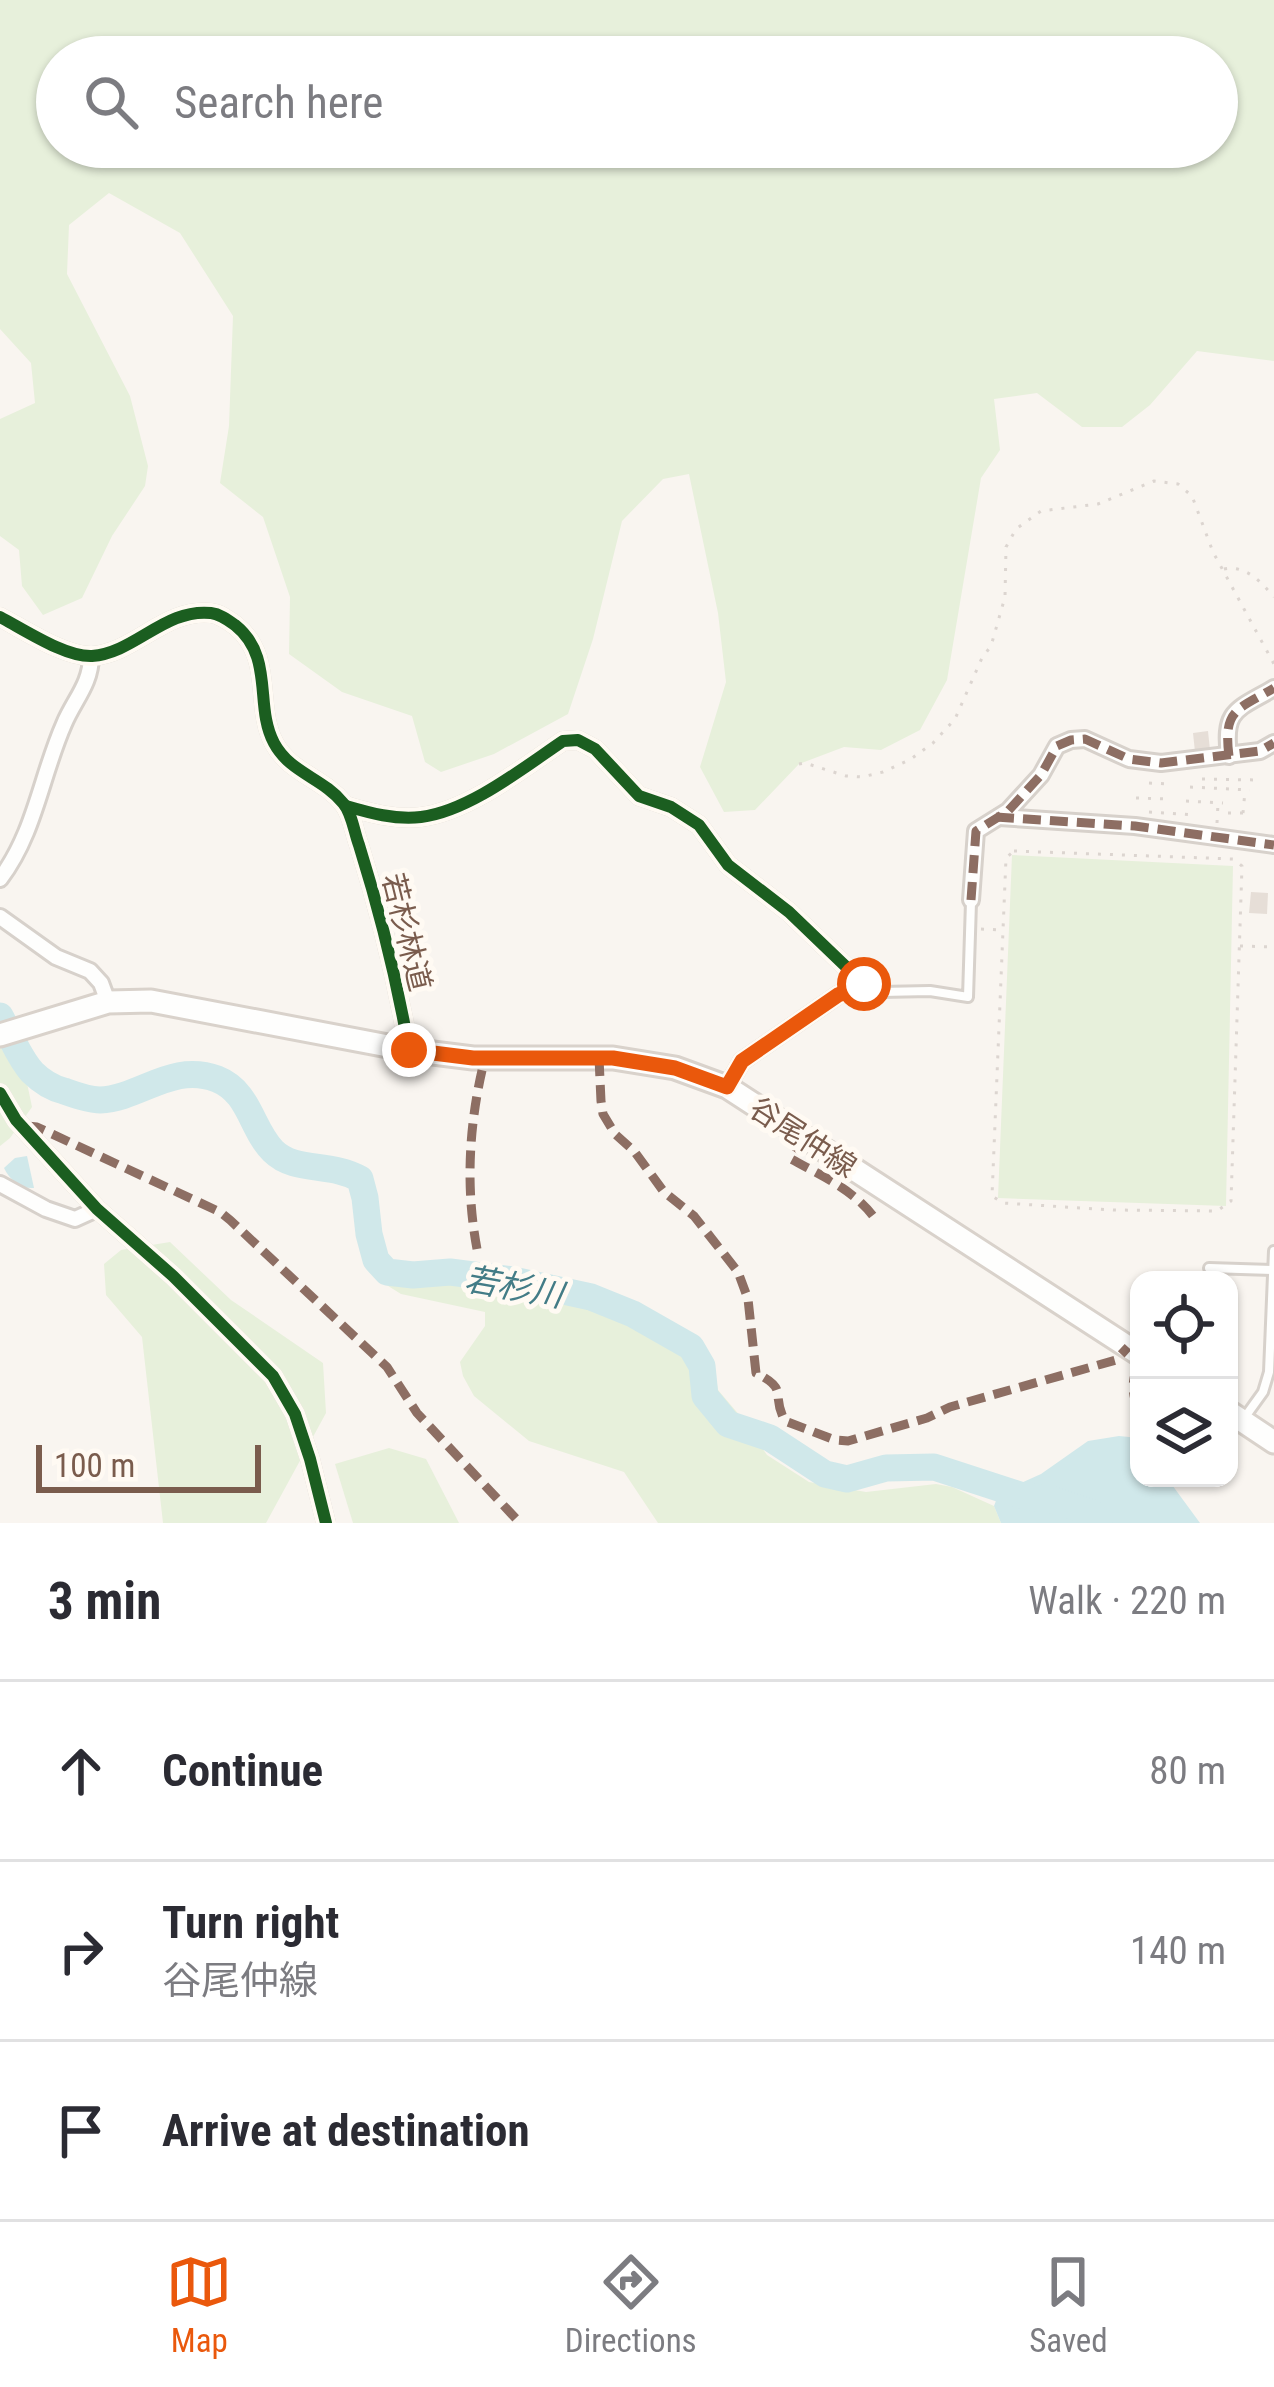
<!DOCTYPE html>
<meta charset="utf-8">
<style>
body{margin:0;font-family:"Roboto Condensed","Noto Sans JP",sans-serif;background:#f2f2f3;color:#2b2b33}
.controls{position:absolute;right:36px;bottom:36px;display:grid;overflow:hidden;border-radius:24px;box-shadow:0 3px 9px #0004}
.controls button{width:108px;height:108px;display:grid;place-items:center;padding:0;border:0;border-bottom:3px solid #e1e1e2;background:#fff;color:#2b2b33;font:60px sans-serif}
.scale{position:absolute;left:36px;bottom:30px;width:225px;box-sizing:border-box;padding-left:12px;border:6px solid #7a5c4d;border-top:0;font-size:33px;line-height:42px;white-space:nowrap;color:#7a5c4d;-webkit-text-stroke:9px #fffaf3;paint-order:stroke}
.stop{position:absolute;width:36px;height:36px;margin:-27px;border:9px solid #ea580c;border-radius:50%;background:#fff}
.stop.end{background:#ea580c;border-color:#fff;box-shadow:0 3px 12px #0008}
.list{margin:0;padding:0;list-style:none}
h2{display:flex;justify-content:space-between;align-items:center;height:156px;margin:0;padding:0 48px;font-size:51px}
h2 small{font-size:39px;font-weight:400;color:#7c7c81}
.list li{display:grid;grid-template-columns:78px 1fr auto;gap:36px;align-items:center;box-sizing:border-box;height:180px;padding:0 48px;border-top:3px solid #e1e1e2}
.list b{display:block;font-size:45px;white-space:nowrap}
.list p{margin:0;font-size:39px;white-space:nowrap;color:#7c7c81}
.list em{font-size:39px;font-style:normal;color:#7c7c81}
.icon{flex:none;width:66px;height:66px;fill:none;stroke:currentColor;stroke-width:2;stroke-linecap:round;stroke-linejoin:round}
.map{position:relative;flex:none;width:1274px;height:1523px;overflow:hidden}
.search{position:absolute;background:#fff;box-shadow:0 3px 9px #0004;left:36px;right:36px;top:36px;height:132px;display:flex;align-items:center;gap:30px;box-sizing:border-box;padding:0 42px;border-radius:66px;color:#7c7c81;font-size:45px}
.sheet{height:696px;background:#fff}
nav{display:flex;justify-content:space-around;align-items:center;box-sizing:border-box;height:168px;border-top:3px solid #e1e1e2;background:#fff;font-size:33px;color:#7c7c81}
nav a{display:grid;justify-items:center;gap:6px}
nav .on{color:#ea580c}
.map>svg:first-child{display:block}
.green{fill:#e7f0db;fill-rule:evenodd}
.water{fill:#d0e8ea}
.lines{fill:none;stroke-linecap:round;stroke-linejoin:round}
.river{stroke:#d0e8ea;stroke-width:27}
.building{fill:#e6ded7}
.lane-casing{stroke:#d7d1cb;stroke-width:14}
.street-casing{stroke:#d7d1cb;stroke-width:20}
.secondary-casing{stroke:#d9d2cb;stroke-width:27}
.path{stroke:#dcd5d0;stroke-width:3;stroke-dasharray:3 9;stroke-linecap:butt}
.lane{stroke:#fefefd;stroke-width:8}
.street{stroke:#fefefd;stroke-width:14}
.secondary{stroke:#fefefd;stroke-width:21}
.quiet{stroke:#8d6e63;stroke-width:9;stroke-dasharray:18 9;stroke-linecap:butt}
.cycleway-casing{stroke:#fffaf3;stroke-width:20}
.cycleway{stroke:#1b5e20;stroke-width:12}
.route{stroke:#ea580c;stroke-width:15}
.labels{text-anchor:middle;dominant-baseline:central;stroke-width:10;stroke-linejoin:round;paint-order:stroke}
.street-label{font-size:30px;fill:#7a5c4d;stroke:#fffaf3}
.water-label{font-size:33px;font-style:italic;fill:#437c86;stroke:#fffaf3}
</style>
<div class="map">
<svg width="1274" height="1523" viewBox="0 0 1274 1523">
<rect width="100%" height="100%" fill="#f9f5f0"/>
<g class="green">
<path d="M0,0h1274v361l-77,-10 -47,54 -28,22h-40l-45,-34 -43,6 6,51 -19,28 -34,202 -27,50 -39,20 -37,-3 -45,17 -44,46 -31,2 -24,-45 26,-85 -8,-69 -29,-139 -26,5 -41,42 -29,118 -25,75 -74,40 -53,18 -16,-10 -13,-46 -70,-24 -53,-38 1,-57 -27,-80 -43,-34 9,-57 4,-110 -53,-83 -71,-40 -40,32 -2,49 63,122 18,70 -3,20 -33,50 -30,62 -39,17 -21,-29 -3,-36 -19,-14v-117l35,-16 -4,-40 -31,-34zM1217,57v90h-1160v-90z"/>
<polygon points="1012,855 1233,866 1226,1206 998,1198"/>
<polygon points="0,1047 27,1083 32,1107 10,1138 0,1146"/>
<polygon points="170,1242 231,1300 323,1363 326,1413 266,1523 163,1523 142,1337 106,1295 104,1264 121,1250"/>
<polygon points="434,1262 590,1288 713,1362 718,1390 741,1417 767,1455 809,1482 866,1492 936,1484 952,1487 994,1506 1001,1523 658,1523 624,1472 529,1441 474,1396 463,1376 460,1362 485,1326 485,1312 401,1294 385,1284"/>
<polygon points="389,1448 426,1459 459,1523 353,1523 335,1464"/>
</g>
<g class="water">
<path d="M27,1156l7,32c-14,1 -24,-8 -30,-20l11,-10z"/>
<polygon points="1119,1436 1139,1438 1139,1478 1167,1478 1200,1523 1001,1523 994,1506 999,1493 1041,1474 1088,1441"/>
</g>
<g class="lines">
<path class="river" d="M0,1016c10,18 18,40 32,56 9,9 20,16 32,19 11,4 24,9 36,9 41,-2 72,-38 117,-21 33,13 34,50 56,72 22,22 58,11 87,28l5,19 4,36 7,26 11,12 26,3 37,-3 63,8 78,17 42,17 58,33 11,19 3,30 23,28 42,14 55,36 22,5 39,-11 48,-1 89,29 30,4 39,13 7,10"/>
</g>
<g class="building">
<polygon points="1208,731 1210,750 1195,752 1193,733"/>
<polygon points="1251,892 1268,893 1267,914 1249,913"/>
</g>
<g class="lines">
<defs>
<g id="lane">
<polyline points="865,985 881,992 930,991 968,997 971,902"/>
<polyline points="1209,1268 1273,1270"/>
<polyline points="1245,1417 1263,1392 1269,1372 1274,1251"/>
</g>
<g id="street">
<path d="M0,617c25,13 65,40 92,39 43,-3 73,-48 119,-43 9,1 17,7 24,12 40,32 19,81 39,118 16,30 49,35 69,60 9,10 11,29 16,42 21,67 38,136 50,205"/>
<path d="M1229,756c-6,-47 8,-46 45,-68"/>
<path d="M346,806c24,7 49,14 75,11 48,-6 102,-49 142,-76l15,-1 17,9 44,47 32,11 28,18 29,40 61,47 75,72 -26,11 -96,66 -15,26"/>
<polyline points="999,817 1135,826 1274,845"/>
<path d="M0,879c35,-46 41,-103 64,-155 10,-24 27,-40 27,-68"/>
<polyline points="971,900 976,831 1008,811 1041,775 1057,746 1071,740 1085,739 1129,759 1161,763 1260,751 1274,743"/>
<polyline points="0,917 56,957 90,971 101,983 108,1002"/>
<polyline points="0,1093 16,1120 97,1209 173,1276 273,1376 295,1414 310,1459 326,1523"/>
<polyline points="0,1184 46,1209 75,1219 97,1209"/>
</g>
<g id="secondary">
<polyline points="0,1035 108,1002 151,1001 409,1050 473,1058 613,1058 675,1068 727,1087 1139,1354"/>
<polyline points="1229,1412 1274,1442"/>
</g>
</defs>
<use href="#lane" class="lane-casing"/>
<use href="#street" class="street-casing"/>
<use href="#secondary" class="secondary-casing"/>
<g class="path">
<path d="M1224,569c22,-4 36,12 50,28"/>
<polyline points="799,764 805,763 846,776 862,777 883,772 911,759 933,743 955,719 982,658 991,646 1005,597 1006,547 1016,529 1041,511 1098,504 1154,481 1178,484 1192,496 1213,552 1274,664"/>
<polyline points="1202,779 1258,780"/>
<polyline points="1149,783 1169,784"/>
<polyline points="1190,787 1250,790"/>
<polyline points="1136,798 1168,799"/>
<polyline points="1186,801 1223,803"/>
<polyline points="1149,812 1195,815"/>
<polyline points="1228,813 1250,813"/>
<polyline points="1243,813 1245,791"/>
<polyline points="1217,823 1218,803"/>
<polygon points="1014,851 1233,859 1242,866 1231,1201 1217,1211 1113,1210 1003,1203 992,1196 1006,858"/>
<polyline points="981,929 1001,930"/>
<polyline points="1240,946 1274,947"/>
</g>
<use href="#lane" class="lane"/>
<use href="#street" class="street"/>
<use href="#secondary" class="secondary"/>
<g class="quiet">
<path d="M1229,756c-6,-47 8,-46 45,-68"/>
<polyline points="996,817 1135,826 1274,845"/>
<polyline points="971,900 976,831 1008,811 1041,775 1057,746 1071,740 1085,739 1129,759 1161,763 1260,751 1274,743"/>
<path d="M599,1058l2,43 2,13 12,20 19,17 30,41 30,24 44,56 10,27 8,74c34,17 14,20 29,48l50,19 13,1 79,-23 23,-11 166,-47 12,-13"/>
<polyline points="27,1126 37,1127 220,1212 230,1220 387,1367 417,1413 520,1523"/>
<path d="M806,1138l-15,21c31,17 64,31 85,61"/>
<path d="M477,1249c-12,-63 -8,-128 8,-191"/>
<path d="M1139,1366c-10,16 -5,32 0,49"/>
</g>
<defs>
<g id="cycleway">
<path d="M0,617c25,13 65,40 92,39 43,-3 73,-48 119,-43 9,1 17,7 24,12 40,32 19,81 39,118 16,30 49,35 69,60 9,10 11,29 16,42 21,67 38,136 50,205"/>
<path d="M346,806c24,7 49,14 75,11 48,-6 102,-49 142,-76l15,-1 17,9 44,47 32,11 28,18 29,40 61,47 75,72 -26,11 -96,66 -15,26"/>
<polyline points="0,1093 16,1120 97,1209 173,1276 273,1376 295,1414 310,1459 326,1523"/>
</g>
</defs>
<use href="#cycleway" class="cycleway-casing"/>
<use href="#cycleway" class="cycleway"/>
</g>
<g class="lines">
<polyline class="route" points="409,1050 473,1058 613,1058 675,1068 727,1087 742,1061 838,995 864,984"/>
</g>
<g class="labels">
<g class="street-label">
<text transform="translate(407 932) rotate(76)">若杉林道</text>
<text transform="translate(803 1137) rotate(33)">谷尾仲線</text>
</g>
<g class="water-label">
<text transform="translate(514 1287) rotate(10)">若杉川</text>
</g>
</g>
</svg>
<div class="controls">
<button><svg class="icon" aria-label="locate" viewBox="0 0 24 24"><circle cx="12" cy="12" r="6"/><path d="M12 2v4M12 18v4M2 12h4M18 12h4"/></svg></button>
<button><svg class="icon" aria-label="layers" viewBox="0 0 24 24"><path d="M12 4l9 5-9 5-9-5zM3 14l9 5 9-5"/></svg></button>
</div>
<div class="scale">100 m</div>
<div class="stop" style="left:864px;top:984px"></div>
<div class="stop end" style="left:409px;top:1050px"></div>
<div class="search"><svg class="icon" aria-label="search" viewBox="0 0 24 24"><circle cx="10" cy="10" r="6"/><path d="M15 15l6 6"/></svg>Search here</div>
</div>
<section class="sheet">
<h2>3 min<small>Walk · 220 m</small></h2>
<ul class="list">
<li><svg class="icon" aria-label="ahead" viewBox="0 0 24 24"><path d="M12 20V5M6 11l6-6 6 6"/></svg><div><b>Continue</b></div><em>80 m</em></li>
<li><svg class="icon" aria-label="right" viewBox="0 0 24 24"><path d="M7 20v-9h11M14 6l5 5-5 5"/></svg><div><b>Turn right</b><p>谷尾仲線</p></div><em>140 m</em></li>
<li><svg class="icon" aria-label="arrive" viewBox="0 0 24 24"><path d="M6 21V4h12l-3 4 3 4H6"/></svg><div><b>Arrive at destination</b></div></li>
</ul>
</section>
<nav>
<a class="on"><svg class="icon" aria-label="map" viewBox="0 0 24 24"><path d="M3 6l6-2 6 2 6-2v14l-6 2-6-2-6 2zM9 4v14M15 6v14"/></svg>Map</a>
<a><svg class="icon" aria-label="directions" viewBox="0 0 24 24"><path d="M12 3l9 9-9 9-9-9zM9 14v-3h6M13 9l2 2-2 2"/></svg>Directions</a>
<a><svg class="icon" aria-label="saved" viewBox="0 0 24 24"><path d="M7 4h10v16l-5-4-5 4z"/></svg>Saved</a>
</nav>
